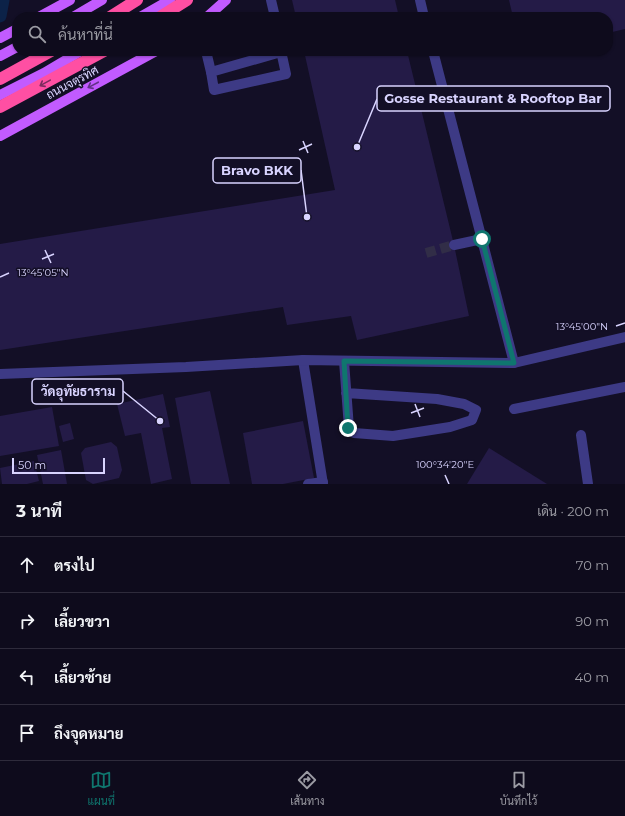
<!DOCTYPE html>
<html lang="th">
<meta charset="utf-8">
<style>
body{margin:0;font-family:Montserrat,Sarabun,sans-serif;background:#1c1929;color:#f1f3f6}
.scale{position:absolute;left:12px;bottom:10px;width:93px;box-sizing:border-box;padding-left:4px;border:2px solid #d9d4ff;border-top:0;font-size:11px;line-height:14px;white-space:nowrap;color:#d9d4ff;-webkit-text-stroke:3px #130f26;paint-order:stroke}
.stop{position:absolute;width:12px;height:12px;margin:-9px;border:3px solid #0f766e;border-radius:50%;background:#fff}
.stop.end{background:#0f766e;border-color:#fff;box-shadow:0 1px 4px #0008}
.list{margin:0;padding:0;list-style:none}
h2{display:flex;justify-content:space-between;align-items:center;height:52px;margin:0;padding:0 16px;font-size:17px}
h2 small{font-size:13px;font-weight:400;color:#9b9ba3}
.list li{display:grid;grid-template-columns:26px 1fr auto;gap:12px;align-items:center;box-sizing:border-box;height:56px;padding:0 16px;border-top:1px solid #2e2b3b}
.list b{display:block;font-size:15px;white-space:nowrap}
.list em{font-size:13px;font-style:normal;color:#9b9ba3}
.icon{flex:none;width:22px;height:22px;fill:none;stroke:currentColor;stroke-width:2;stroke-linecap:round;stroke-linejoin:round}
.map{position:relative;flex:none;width:625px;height:484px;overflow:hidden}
.search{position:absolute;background:#0e0b1c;box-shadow:0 1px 3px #0004;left:12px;right:12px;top:12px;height:44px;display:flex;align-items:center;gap:10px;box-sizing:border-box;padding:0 14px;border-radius:16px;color:#9b9ba3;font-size:15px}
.sheet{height:276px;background:#0e0b1c}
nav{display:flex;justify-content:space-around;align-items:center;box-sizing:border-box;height:56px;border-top:1px solid #2e2b3b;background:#0e0b1c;font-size:11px;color:#9b9ba3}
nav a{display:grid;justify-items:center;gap:2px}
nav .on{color:#0f766e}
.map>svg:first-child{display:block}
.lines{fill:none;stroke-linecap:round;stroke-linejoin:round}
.canal{stroke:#0c2248;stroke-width:13}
.building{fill:#241b47}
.minor-tunnel{stroke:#312d47;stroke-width:10;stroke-dasharray:10 5;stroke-linecap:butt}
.minor{stroke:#3d3a85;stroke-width:10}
.major{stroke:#c25bff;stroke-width:10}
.highway{stroke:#ff4fa3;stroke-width:12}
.oneway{stroke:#7d2c5e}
.oneway2{stroke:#623188}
.route{stroke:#0f766e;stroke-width:5}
.ticks{fill:none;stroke:#d9d4ff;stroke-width:1.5}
.labels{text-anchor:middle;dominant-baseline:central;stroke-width:3;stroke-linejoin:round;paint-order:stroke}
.street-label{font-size:12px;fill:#d9d4ff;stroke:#130f26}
.ticks-label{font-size:10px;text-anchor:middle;fill:#d9d4ff;stroke:#130f26;stroke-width:3;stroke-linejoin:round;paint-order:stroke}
.leader{fill:none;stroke:#d9d4ff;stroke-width:1.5}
.callout-dot{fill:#d9d4ff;stroke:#130f26;stroke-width:1.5}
.callout{fill:#130f26;stroke:#d9d4ff;stroke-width:1.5}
.callout-label{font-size:13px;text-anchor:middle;font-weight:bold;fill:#d9d4ff}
</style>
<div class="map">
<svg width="625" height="484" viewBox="0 0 625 484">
<rect width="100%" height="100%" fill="#130f26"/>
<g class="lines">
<polyline class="canal" points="0,16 3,0"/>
</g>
<g class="building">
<polygon points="292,0 395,0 399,17 296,17"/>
<polygon points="509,0 625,0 625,29 608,33 608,17 513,17"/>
<polygon points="304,51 407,51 454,245 469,316 357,340 351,316 287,325 283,307 0,350 0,244 335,190"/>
<polygon points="520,51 540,51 521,56"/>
<polygon points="210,391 230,484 191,484 175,398"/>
<polygon points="163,394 170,427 162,428 172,479 151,484 141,433 125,436 117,404"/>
<polygon points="52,407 59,446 0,456 0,416"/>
<polygon points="303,421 314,478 283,484 252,484 243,433"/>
<polygon points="70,423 74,439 63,442 59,426"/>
<polygon points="111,442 117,447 122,470 119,478 93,484 86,480 81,453 85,448"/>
<polygon points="489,448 547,484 467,484"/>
<polygon points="61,450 67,484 43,484 37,455"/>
<polygon points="34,461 39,481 27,484 2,484 0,468"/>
</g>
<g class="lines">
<polyline class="minor-tunnel" points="426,253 454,245"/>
<g class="minor">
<polyline points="271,0 275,17"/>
<polyline points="420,0 424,17"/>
<polyline points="206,51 211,72"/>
<polyline points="281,51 286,74 214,90 211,72 281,52"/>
<polyline points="433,51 514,363"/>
<polyline points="454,245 482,239"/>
<polyline points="303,360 323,484"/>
<polyline points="344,361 349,428 354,433 393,436 450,427 472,420 476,410 464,404 437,399 346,393"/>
<polyline points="0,374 186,367 303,360 514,363 625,337"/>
<polyline points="514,409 625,387"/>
<polyline points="581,435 588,484"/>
<polyline points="308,484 323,482"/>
</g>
<g class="major">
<polyline points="39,17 70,0"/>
<polyline points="73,17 102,0"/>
<polyline points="140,17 170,0"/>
<polyline points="207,17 226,0"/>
<polyline points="0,38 17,29"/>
<polyline points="0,56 17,47"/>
<polyline points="0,95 44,73 81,51"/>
<polyline points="0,136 156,51"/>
</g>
<g class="highway">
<polyline points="110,17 137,0"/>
<polyline points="160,17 187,0"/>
<polyline points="0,79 51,51"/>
<polyline points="0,107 104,51"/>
</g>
</g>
<defs><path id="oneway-shaft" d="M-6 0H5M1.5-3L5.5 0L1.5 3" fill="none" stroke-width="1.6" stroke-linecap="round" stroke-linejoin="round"/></defs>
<use class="oneway" href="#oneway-shaft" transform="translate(45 83) rotate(151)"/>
<use class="oneway2" href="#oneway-shaft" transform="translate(93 85) rotate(152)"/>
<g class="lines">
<polyline class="route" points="348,428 344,361 514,363 482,239"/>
</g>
<path class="ticks" d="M303,141l5,12M299,150l13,-6M45,250l6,13M42,259l12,-5M0,277l9,-4M616,326l9,-3M415,404l5,13M411,413l13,-5M445,475l4,9"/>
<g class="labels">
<g class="street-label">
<text transform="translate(72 82) rotate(-28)">ถนนจตุรทิศ</text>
</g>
</g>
<g class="ticks-label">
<text x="43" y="276">13°45'05"N</text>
<text x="582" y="330">13°45'00"N</text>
<text x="445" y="468">100°34'20"E</text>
</g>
<path class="leader" d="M357 147L377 99M307 217L301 170M160 421L123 391"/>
<g class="callout-dot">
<circle cx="357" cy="147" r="4"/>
<circle cx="307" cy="217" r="4"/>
<circle cx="160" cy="421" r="4"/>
</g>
<g class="callout">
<rect x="377" y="86" width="233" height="25" rx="4"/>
<rect x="213" y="158" width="88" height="25" rx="4"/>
<rect x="32" y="379" width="91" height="25" rx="4"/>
</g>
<g class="callout-label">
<text x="493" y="103">Gosse Restaurant &amp; Rooftop Bar</text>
<text x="257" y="175">Bravo BKK</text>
<text x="78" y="396">วัดอุทัยธาราม</text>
</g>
</svg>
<div class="scale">50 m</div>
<div class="stop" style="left:482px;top:239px"></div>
<div class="stop end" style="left:348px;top:428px"></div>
<div class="search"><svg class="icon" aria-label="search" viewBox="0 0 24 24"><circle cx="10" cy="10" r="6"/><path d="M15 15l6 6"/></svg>ค้นหาที่นี่</div>
</div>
<section class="sheet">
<h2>3 นาที<small>เดิน · 200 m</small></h2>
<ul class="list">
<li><svg class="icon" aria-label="ahead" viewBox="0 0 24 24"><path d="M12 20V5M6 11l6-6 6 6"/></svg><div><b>ตรงไป</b></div><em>70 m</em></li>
<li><svg class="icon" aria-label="right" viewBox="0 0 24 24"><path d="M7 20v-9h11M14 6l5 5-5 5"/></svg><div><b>เลี้ยวขวา</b></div><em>90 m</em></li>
<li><svg class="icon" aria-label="left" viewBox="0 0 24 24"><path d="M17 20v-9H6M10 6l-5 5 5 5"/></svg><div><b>เลี้ยวซ้าย</b></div><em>40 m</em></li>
<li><svg class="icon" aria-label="arrive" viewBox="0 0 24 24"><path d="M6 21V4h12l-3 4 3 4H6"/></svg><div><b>ถึงจุดหมาย</b></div></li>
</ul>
</section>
<nav>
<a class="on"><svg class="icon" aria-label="map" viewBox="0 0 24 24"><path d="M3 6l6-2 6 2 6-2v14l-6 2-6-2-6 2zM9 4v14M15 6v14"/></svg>แผนที่</a>
<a><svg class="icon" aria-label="directions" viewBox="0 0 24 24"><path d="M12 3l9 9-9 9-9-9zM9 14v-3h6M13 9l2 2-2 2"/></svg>เส้นทาง</a>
<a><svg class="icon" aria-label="saved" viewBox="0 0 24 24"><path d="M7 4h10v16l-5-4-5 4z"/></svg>บันทึกไว้</a>
</nav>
